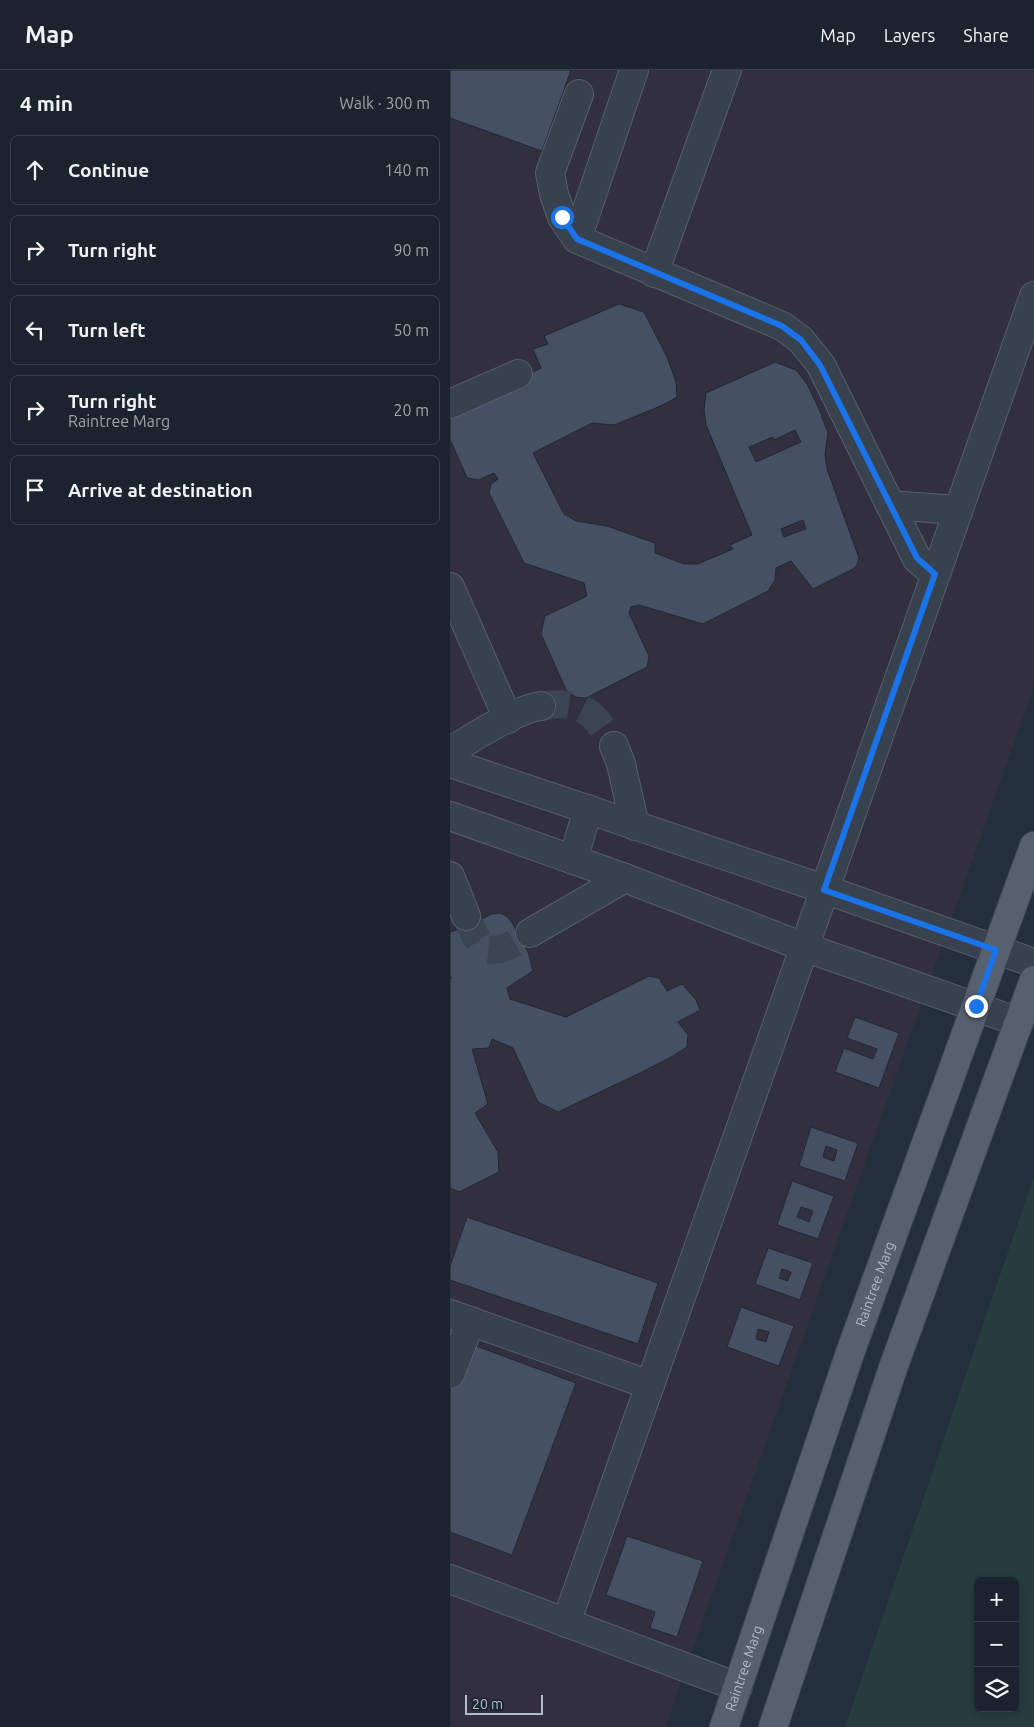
<!DOCTYPE html>
<meta charset="utf-8">
<style>
body{margin:0;font-family:Ubuntu,sans-serif;background:#282f3a;color:#f1f3f6}
.controls{position:absolute;right:15px;bottom:15px;display:grid;overflow:hidden;border-radius:8px;box-shadow:0 2px 8px #0003}
.controls button{width:45px;height:45px;display:grid;place-items:center;padding:0;border:0;border-bottom:1px solid #39404a;background:#1b232e;color:#f1f3f6;font:25px sans-serif}
.scale{position:absolute;left:15px;bottom:12px;width:78px;box-sizing:border-box;padding-left:5px;border:2px solid #b4bcc9;border-top:0;font-size:14px;line-height:18px;white-space:nowrap;color:#b4bcc9;-webkit-text-stroke:4px #1d2633;paint-order:stroke}
.stop{position:absolute;width:15px;height:15px;margin:-11px;border:4px solid #1a73e8;border-radius:50%;background:#fff}
.stop.end{background:#1a73e8;border-color:#fff;box-shadow:0 1px 5px #0008}
.list{margin:0;padding:0;list-style:none}
h2{display:flex;justify-content:space-between;align-items:center;height:65px;margin:0;padding:0 20px;font-size:21px}
h2 small{font-size:16px;font-weight:400;color:#a0a4aa}
.list li{display:grid;grid-template-columns:32px 1fr auto;gap:15px;align-items:center;box-sizing:border-box;height:70px;margin:0 10px 10px;padding:0 10px;border:1px solid #39404a;border-radius:8px}
.list b{display:block;font-size:19px;white-space:nowrap}
.list p{margin:0;font-size:16px;white-space:nowrap;color:#a0a4aa}
.list em{font-size:16px;font-style:normal;color:#a0a4aa}
.icon{flex:none;width:28px;height:28px;fill:none;stroke:currentColor;stroke-width:2;stroke-linecap:round;stroke-linejoin:round}
.map{position:relative;flex:none;width:584px;height:1657px;overflow:hidden}
header{display:flex;align-items:center;gap:30px;box-sizing:border-box;height:70px;padding:0 25px;background:#1b232e;border-bottom:1px solid #39404a}
header strong{font-size:24px}
nav{display:flex;gap:28px;margin-inline-start:auto;font-size:18px}
main{display:flex}
aside{flex:1;background:#1b232e}
.map>svg:first-child{display:block}
.medical{fill:#32303f}
.green{fill:#263c3f;fill-rule:evenodd}
.building{fill:#455162;stroke:#1f2835;fill-rule:evenodd}
.lines{fill:none;stroke-linecap:round;stroke-linejoin:round}
.minor-tunnel{stroke:#3a4453;stroke-width:28;stroke-dasharray:28 14;stroke-linecap:butt}
.minor-casing{stroke:#565f6c;stroke-width:30}
.major-casing{stroke:#414a57;stroke-width:30}
.minor{stroke:#38414e;stroke-width:28}
.major{stroke:#56606e;stroke-width:28}
.route{stroke:#1a73e8;stroke-width:6}
.labels{text-anchor:middle;dominant-baseline:central;stroke-width:4.5;stroke-linejoin:round;paint-order:stroke}
.street-label{font-size:14px;fill:#b4bcc9;stroke:#1d2633}
</style>
<header>
<strong>Map</strong>
<nav><a>Map</a><a>Layers</a><a>Share</a></nav>
</header>
<main>
<aside>
<h2>4 min<small>Walk · 300 m</small></h2>
<ul class="list">
<li><svg class="icon" aria-label="ahead" viewBox="0 0 24 24"><path d="M12 20V5M6 11l6-6 6 6"/></svg><div><b>Continue</b></div><em>140 m</em></li>
<li><svg class="icon" aria-label="right" viewBox="0 0 24 24"><path d="M7 20v-9h11M14 6l5 5-5 5"/></svg><div><b>Turn right</b></div><em>90 m</em></li>
<li><svg class="icon" aria-label="left" viewBox="0 0 24 24"><path d="M17 20v-9H6M10 6l-5 5 5 5"/></svg><div><b>Turn left</b></div><em>50 m</em></li>
<li><svg class="icon" aria-label="right" viewBox="0 0 24 24"><path d="M7 20v-9h11M14 6l5 5-5 5"/></svg><div><b>Turn right</b><p>Raintree Marg</p></div><em>20 m</em></li>
<li><svg class="icon" aria-label="arrive" viewBox="0 0 24 24"><path d="M6 21V4h12l-3 4 3 4H6"/></svg><div><b>Arrive at destination</b></div></li>
</ul>
</aside>
<div class="map">
<svg width="584" height="1657" viewBox="0 0 584 1657">
<rect width="100%" height="100%" fill="#242f3e"/>
<polygon class="medical" points="0,0 584,0 584,616 215,1657 0,1657"/>
<path class="green" d="M584,1106v551h-189zM528,1511h37v127h-37z"/>
<g class="building">
<polygon points="0,0 121,0 92,81 0,48"/>
<path d="M169,234l25,8 23,45 9,25 1,15 -14,8 -49,20 -22,-2 -59,30 31,61 12,7 31,5 48,17v10l29,11h14l35,-15 -3,-4 22,-10 -46,-110 -2,-15 2,-17 69,-31 21,8 11,14 12,25 9,24 -3,21 2,15 32,89 -2,7 -4,4 -40,20 -22,-28 -15,7 -1,12 -7,11 -65,33 -64,-19 -8,2 -2,6 20,43 -2,11 -61,31 -10,-1 -9,-5 -26,-58 4,-18 42,-20 -3,-13 -60,-20 -35,-70 2,-9 7,-5 -4,-6 -15,7 -12,-2 -17,-39v-26l91,-45 -8,-19 15,-5 -4,-8zM345,360l6,12 -45,20 -7,-15 24,-10 1,3zM353,450l3,9 -22,8 -3,-8z"/>
<polygon points="51,843 59,848 68,863 78,882 83,901 57,918 60,929 116,947 199,906 209,908 217,921 232,914 246,930 250,940 228,952 238,965 237,977 225,985 192,1002 108,1042 88,1032 63,978 42,969 39,978 22,979 38,1034 25,1043 48,1082 49,1102 9,1122 0,1118 0,908 2,908 0,906 0,862 19,856 41,844"/>
<polygon points="405,947 449,963 429,1018 385,1002 394,978 423,989 427,979 397,968"/>
<path d="M361,1057l47,16 -13,38 -46,-15zM376,1076l11,4 -3,11 -11,-4z"/>
<path d="M342,1111l42,15 -16,43 -41,-14zM351,1137l12,4 -4,11 -12,-5z"/>
<polygon points="17,1147 208,1213 188,1274 0,1210 0,1196"/>
<path d="M318,1178l45,15 -13,37 -45,-16zM332,1199l9,3 -3,9 -9,-3z"/>
<path d="M291,1237l53,19 -15,40 -52,-19zM308,1259l11,3 -3,10 -10,-3z"/>
<polygon points="18,1273 126,1313 62,1485 0,1462 0,1321"/>
<polygon points="177,1466 253,1491 227,1567 200,1558 205,1542 156,1525"/>
</g>
<g class="lines">
<g class="minor-tunnel">
<path d="M91,636c42,-7 53,6 73,40"/>
<path d="M16,846l11,23 7,10c20,4 30,-6 46,-16"/>
</g>
<defs>
<g id="minor">
<polyline points="129,24 100,103 104,124 112,147 127,169 332,256 351,270 371,295 467,489 485,504"/>
<polyline points="127,169 184,0"/>
<polyline points="204,203 277,0"/>
<polyline points="0,334 68,304"/>
<polyline points="440,435 507,440"/>
<polyline points="0,517 58,649"/>
<polyline points="164,676 171,694 185,756"/>
<path d="M0,681c25,-14 64,-41 91,-45"/>
<polyline points="0,693 374,819 584,893"/>
<polyline points="0,746 175,808 354,877 569,952"/>
<polyline points="123,790 138,739"/>
<polyline points="0,806 16,846"/>
<polyline points="80,863 175,808"/>
<polyline points="0,1244 200,1315"/>
<polyline points="0,1304 21,1251"/>
<polyline points="0,1509 288,1617"/>
<polyline points="116,1553 584,226"/>
</g>
<g id="major">
<path id="s1" d="M274,1657l126,-374 184,-507"/>
<polyline points="323,1657 443,1298 584,910"/>
</g>
</defs>
<use href="#minor" class="minor-casing"/>
<use href="#major" class="major-casing"/>
<use href="#minor" class="minor"/>
<use href="#major" class="major"/>
</g>
<g class="lines">
<polyline class="route" points="112,147 127,169 332,256 351,270 370,295 467,488 485,504 374,820 546,880 526,936"/>
</g>
<g class="labels">
<g class="street-label">
<text stroke="none"><textPath href="#s1" startOffset="468">Raintree Marg</textPath></text>
<text stroke="none"><textPath href="#s1" startOffset="62">Raintree Marg</textPath></text>
</g>
</g>
</svg>
<div class="controls">
<button>+</button>
<button>−</button>
<button><svg class="icon" aria-label="layers" viewBox="0 0 24 24"><path d="M12 4l9 5-9 5-9-5zM3 14l9 5 9-5"/></svg></button>
</div>
<div class="scale">20 m</div>
<div class="stop" style="left:112px;top:147px"></div>
<div class="stop end" style="left:526px;top:936px"></div>
</div>
</main>
